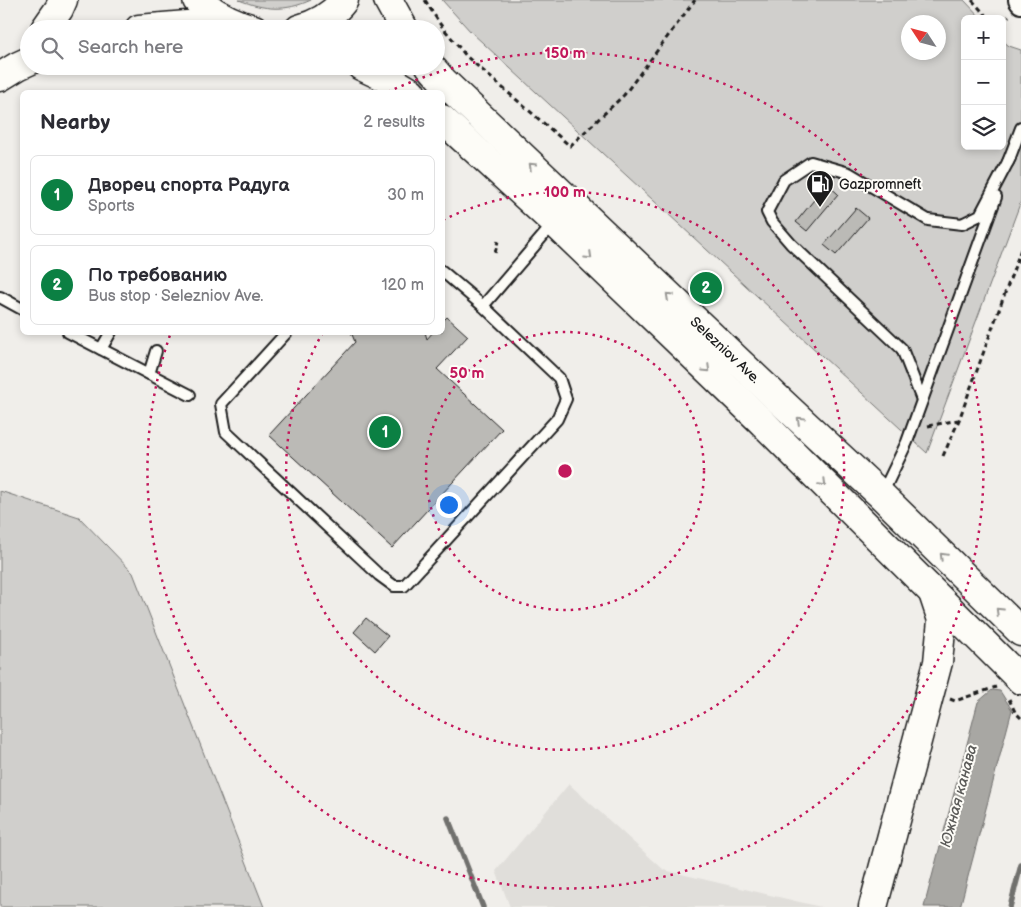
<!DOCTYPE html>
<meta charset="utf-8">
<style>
body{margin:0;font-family:"Balsamiq Sans",sans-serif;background:#f7f7f7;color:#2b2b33}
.controls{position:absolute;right:15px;top:15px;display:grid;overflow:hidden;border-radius:8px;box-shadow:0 2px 8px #0003}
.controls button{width:45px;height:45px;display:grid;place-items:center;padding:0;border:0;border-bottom:1px solid #e1e1e2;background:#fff;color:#2b2b33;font:25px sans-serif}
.compass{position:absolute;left:901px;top:15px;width:45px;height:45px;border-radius:50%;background:#fff;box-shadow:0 2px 8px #0003;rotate:306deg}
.you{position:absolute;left:448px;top:504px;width:18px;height:18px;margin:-12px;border:4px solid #fff;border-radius:50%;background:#1a73e8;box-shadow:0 0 0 8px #1a73e833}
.badge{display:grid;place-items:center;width:32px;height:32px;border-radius:50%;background:#0b8043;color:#fff;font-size:16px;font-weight:700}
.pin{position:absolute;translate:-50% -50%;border:2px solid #fff;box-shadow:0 1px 5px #0006}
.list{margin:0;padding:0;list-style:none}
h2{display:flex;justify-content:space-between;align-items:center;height:65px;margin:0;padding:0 20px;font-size:21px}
h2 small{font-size:16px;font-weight:400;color:#7c7c81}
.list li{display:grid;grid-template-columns:32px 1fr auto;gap:15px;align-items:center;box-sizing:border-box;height:80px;margin:0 10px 10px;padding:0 10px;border:1px solid #e1e1e2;border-radius:8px}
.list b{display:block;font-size:19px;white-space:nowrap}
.list p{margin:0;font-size:16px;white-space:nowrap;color:#7c7c81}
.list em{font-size:16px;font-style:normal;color:#7c7c81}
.icon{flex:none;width:28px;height:28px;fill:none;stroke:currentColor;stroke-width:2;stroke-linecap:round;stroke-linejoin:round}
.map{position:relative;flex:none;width:1021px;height:907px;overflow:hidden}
.search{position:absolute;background:#fff;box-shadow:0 2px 8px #0003;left:20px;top:20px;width:425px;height:55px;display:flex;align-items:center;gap:12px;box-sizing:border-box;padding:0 18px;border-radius:28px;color:#7c7c81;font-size:19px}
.panel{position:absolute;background:#fff;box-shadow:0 2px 8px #0003;left:20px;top:90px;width:425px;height:245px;border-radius:8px}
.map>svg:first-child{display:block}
.built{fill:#e0deda}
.green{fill:#d0cfcc;stroke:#767674;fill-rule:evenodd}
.water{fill:#a8a7a3;stroke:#706f6d}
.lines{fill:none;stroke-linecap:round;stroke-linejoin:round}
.stream{stroke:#706f6d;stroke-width:5.5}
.building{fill:#bbbab6;stroke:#1c1c1c}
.lane-casing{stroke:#1c1c1c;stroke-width:14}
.street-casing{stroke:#1c1c1c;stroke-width:24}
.secondary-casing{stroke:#1c1c1c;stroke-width:31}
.primary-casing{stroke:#1c1c1c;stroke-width:31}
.path{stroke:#1c1c1c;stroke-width:3;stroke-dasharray:5 4;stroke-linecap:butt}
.lane{stroke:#fdfcf7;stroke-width:10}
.street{stroke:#fdfcf7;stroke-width:20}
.secondary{stroke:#fdfcf7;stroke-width:28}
.primary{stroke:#fdfcf7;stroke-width:28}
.oneway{stroke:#989794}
.ring{fill:none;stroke:#c2185b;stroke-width:2.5;stroke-dasharray:2.5 5}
.labels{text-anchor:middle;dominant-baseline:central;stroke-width:4;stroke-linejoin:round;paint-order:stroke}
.poi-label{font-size:14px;fill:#1c1c1c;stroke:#fdfcf7;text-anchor:start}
.street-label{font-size:14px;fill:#1c1c1c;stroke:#fdfcf7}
.water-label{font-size:15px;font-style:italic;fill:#5b5b59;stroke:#fdfcf7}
.centre{fill:#c2185b;stroke:#fdfcf7;stroke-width:2.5}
.ring-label{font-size:15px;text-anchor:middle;font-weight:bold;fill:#c2185b;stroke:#fdfcf7;stroke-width:4;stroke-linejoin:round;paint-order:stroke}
</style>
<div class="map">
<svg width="1021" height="907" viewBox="0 0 1021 907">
<rect width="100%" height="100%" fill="#f0eeea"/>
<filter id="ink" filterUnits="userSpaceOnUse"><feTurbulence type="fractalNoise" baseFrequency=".02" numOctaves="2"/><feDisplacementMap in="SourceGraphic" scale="10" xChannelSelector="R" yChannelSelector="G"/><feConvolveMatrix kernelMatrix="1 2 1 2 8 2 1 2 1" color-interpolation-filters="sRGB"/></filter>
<g filter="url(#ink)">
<polygon class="built" points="569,784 664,870 821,907 510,907 496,871"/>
<g class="green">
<path d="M239,0h72c-26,12 -46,10 -72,0z"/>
<path d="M442,0h522l18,19h-17v127h37v-106l7,6 12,4v151l-94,252 -456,-421zM908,22h30v30h-30z"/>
<polygon points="0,491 79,517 133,573 264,907 0,907"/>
</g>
<polygon class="water" points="992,690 1000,691 1012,710 960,907 924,907 978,702"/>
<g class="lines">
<g class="stream">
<polyline points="448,818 483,907"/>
<polyline points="1010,907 1021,865"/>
</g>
</g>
<g class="building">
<polygon points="827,184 838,194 807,231 796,222"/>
<polygon points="856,208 868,218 836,255 824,245"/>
<polygon points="447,317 468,336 437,369 502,429 392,548 269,435 355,342 351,332 425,332 427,339 433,332 442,332 442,322"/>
<polygon points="366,618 388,636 375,651 354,632"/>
</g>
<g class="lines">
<defs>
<g id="lane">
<polyline points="1008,162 1021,128"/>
<polyline points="0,297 22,309"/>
<polyline points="483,306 554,223"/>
<polyline points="68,332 190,395"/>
<polyline points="287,332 221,404 226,432 379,575 394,586 404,586 557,419 566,399 559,378 483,306 442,271"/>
<polyline points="101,349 111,332"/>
<polyline points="149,374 156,351"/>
<polyline points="922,400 902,349 791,244 772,222 767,212 784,180 811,162 849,173 928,220 962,224 980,215 1010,158"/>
<polyline points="882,494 907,442 996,197"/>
</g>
<polyline id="street" points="1019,0 1021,3"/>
<g id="secondary">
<polyline points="45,29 59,9 63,0"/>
<polyline points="139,29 187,25 242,26"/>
<polyline points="0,77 18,66 29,61"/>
<polyline points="873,907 938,662 942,620 933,593"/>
</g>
<g id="primary">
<path d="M197,0c17,13 37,24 57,29"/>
<polyline points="388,0 404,29"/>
<path d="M299,29c18,-5 34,-14 45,-29"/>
<polyline points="361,66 391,80 411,92"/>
<polyline points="430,66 443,81 777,398 881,495 1021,632"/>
<polyline points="442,119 554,222 759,419 1021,680"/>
</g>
</defs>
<use href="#lane" class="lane-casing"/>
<use href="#street" class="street-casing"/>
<use href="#secondary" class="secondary-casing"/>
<use href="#primary" class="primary-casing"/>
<g class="path">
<polyline points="425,0 440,24 467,57 570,146 624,95 695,0"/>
<polyline points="972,0 989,19"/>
<polyline points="1002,23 1009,16"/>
<polyline points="495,253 498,241"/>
<polyline points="928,426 958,420"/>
<polyline points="943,456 959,420 1021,249"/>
<polyline points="950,699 955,701 996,687"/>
<polyline points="1009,699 1015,712 1021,718"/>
</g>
<use href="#lane" class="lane"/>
<use href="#street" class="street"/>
<use href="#secondary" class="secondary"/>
<use href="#primary" class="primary"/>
</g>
<defs><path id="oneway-chevron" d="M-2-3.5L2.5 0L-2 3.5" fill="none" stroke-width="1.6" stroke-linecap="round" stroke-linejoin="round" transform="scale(1.25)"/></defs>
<g class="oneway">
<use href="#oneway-chevron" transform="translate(532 166) rotate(-136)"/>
<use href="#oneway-chevron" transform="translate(589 256) rotate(44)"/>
<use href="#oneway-chevron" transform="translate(669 296) rotate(-137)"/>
<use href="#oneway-chevron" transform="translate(707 369) rotate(44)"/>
<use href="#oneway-chevron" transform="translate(800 420) rotate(-137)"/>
<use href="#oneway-chevron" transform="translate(823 483) rotate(45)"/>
<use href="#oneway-chevron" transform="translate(943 556) rotate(-135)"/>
<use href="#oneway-chevron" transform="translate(999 611) rotate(-136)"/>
</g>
</g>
<g class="ring">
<circle cx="565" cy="471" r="139"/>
<path d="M443 220A279 279 0 1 1 322 334"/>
<path d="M388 92A418 418 0 1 1 170 335"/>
</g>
<defs>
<symbol id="fuel-pin" viewBox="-11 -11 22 30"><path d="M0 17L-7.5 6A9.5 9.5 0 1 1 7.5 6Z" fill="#1c1c1c" stroke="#fdfcf7"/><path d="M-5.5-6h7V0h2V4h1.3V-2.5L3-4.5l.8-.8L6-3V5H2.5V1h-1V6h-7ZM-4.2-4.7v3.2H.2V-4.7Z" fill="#fff"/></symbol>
</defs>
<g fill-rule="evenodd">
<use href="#fuel-pin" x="804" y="168" width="32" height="43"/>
</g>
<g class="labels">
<g class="poi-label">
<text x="839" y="184">Gazpromneft</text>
</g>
<g class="street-label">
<text transform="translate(725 350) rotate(43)">Selezniov Ave.</text>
</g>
<g class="water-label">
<text transform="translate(959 796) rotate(-75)">Южная канава</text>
</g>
</g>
<circle cx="565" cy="471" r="8" class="centre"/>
<g class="ring-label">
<text x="565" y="58">150 m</text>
<text x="565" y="197">100 m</text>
<text x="467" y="378">50 m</text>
</g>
</svg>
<div class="controls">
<button>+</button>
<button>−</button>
<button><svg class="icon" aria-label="layers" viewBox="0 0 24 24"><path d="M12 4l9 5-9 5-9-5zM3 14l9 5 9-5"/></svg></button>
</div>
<svg class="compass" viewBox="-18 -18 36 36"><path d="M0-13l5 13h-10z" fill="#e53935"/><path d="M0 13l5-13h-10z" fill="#7c7c81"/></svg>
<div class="you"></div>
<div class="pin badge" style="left:385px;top:432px">1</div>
<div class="pin badge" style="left:706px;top:288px">2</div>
<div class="search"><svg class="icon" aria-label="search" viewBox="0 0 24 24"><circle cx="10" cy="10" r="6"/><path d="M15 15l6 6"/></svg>Search here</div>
<section class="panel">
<h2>Nearby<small>2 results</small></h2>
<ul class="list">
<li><span class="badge">1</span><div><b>Дворец спорта Радуга</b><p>Sports</p></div><em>30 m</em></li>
<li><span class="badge">2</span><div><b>По требованию</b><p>Bus stop · Selezniov Ave.</p></div><em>120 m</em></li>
</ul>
</section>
</div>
